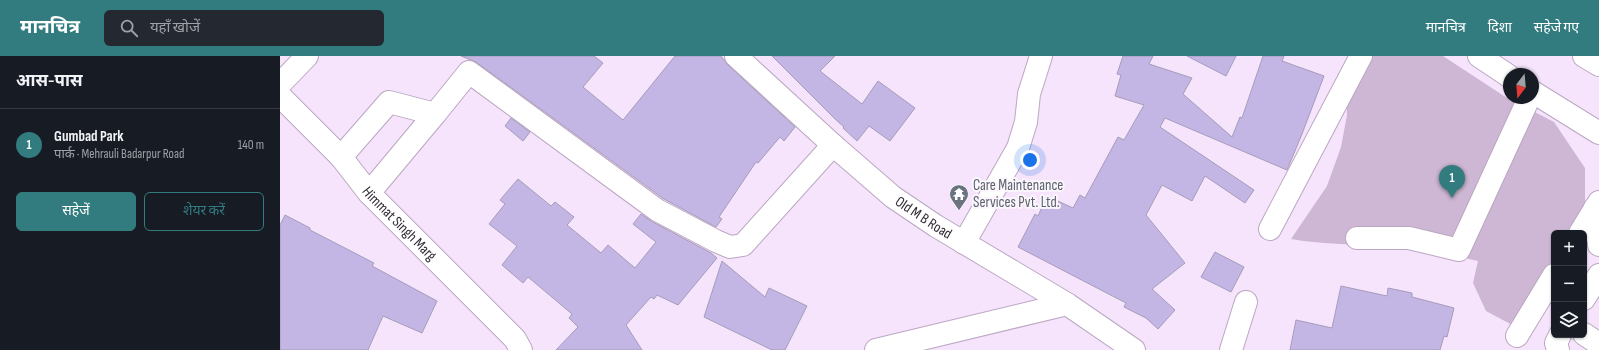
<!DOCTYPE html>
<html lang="hi">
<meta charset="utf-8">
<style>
body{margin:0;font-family:"Sofia Sans Condensed","Noto Sans Devanagari",sans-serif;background:#242831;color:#f1f3f6}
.controls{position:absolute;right:12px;bottom:12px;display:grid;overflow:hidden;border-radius:6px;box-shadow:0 1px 3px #0004}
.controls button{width:36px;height:36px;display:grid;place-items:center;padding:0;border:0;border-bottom:1px solid #363941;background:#171b24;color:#f1f3f6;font:20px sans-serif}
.compass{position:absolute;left:1223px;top:12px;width:36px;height:36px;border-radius:50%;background:#171b24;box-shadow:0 1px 3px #0004;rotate:196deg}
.you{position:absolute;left:750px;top:104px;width:14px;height:14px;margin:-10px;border:3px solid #fff;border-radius:50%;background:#1a73e8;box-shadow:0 0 0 6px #1a73e833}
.badge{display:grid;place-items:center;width:26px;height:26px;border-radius:50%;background:#327b7f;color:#fff;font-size:13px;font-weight:700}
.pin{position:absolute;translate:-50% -33px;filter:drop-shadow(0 1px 2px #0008)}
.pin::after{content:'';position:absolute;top:21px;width:14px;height:12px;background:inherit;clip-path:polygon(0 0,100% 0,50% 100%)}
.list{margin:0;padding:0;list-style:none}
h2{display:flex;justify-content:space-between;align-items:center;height:52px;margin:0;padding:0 16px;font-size:17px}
h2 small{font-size:13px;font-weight:400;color:#9ea1a6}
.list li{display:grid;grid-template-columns:26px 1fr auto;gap:12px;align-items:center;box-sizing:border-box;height:72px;padding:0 16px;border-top:1px solid #363941}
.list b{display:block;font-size:15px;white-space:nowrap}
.list p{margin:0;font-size:13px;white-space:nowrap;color:#9ea1a6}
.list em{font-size:13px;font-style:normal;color:#9ea1a6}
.actions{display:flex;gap:8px;padding:12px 16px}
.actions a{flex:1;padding:9px 0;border:1px solid #327b7f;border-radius:6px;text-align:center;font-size:14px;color:#327b7f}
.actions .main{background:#327b7f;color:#fff}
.icon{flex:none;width:22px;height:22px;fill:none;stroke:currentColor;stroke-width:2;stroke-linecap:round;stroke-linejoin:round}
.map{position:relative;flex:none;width:1319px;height:294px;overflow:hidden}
header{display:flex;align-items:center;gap:24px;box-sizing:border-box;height:56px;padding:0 20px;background:#327b7f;color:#fff}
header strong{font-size:19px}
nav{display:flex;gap:22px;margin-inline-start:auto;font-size:14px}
.search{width:280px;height:36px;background:#242831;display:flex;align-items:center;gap:10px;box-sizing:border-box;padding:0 14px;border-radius:6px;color:#9ea1a6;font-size:15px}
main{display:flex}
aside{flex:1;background:#171b24}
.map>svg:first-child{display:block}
.green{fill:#cdb7d4}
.building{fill:#c4b6e4;stroke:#a59cba}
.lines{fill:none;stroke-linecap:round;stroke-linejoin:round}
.minor-casing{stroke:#bba7c2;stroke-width:24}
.major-casing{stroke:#bba7c2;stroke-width:24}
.minor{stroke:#fff;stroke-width:22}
.major{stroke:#fff;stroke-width:22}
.labels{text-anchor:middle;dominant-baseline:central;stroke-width:4;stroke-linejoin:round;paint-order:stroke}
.worship-label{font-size:15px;fill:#5b616d;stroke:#fbf6fc;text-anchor:start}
.street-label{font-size:15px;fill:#322a35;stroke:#fbf6fc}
</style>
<header>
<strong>मानचित्र</strong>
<div class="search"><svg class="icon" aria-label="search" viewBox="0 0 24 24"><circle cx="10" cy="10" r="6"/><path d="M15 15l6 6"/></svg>यहाँ खोजें</div>
<nav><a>मानचित्र</a><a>दिशा</a><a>सहेजे गए</a></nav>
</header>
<main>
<aside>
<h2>आस-पास<small></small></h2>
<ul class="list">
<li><span class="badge">1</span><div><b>Gumbad Park</b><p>पार्क · Mehrauli Badarpur Road</p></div><em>140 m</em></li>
</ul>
<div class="actions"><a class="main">सहेजें</a><a>शेयर करें</a></div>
</aside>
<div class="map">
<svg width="1319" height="294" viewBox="0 0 1319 294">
<rect width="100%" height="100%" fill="#f5e4fb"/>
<path class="green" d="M1080,0h83l61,40 50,26 31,46v42l-13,23h-18v30l-38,64 -30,-16 -13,-28 5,-22c-30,-7 -58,-12 -88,-15 -33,-2 -66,-1 -99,-7l36,-53 14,-39 6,-32 -1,-24z"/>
<g class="building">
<polygon points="181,0 314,0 323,7 303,31 343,64 395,0 441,0 448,9 515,71 504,85 500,81 478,107 476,106 439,161 442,163 436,171 384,143 196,6"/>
<polygon points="492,0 555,0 540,15 582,48 598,25 635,52 610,85 589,70 577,85 563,72 564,71 555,63"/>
<polygon points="843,0 873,0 869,8 912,22 903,38 952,81 960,61 962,62 983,0 1004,0 1002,5 1044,20 1022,78 1007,114 885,62 880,71 974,134 965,147 925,120 912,145 882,129 866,159 905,207 872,233 895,254 878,273 866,262 844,251 846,247 738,191 755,158 758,160 767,140 793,152 800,139 805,142 838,81 844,84 864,49 835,40 841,19 837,18"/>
<polygon points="907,0 956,0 946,20"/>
<polygon points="231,62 250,76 243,85 225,70"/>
<polygon points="238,123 271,150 275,146 294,161 287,169 321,197 328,189 355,212 376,186 353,168 361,158 371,165 431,197 437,202 398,249 377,239 374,243 371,241 346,269 362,294 276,294 298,271 289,262 292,258 248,221 243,227 222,209 237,190 209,168 225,148 220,144"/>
<polygon points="5,159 30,172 30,174 94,207 92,210 157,245 142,277 103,260 88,294 0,294 0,169"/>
<polygon points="935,196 964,211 951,236 921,221"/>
<polygon points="442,205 485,241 489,232 527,250 505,294 492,294 424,261"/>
<polygon points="1061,230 1107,240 1108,232 1132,237 1132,241 1174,252 1167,281 1164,280 1160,294 1010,294 1016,264 1052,272"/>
</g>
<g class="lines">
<defs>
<g id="minor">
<path id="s1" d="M456,0l97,89 60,52 43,29 131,78 67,46"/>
<polyline points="0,28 27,0"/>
<path id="s2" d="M0,40l61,61 28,36 146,146 6,11"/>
<polyline points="61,101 109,46 155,58 189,16 377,154 436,185 450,191 463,189 553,89"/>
<polyline points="89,137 155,58"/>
<polyline points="1315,152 1319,189"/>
<polyline points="990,173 1081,0"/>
<polyline points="1300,177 1319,146"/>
<polyline points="1077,182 1129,182 1179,194 1249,42"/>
<polyline points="684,187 738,92 746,66 749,38 761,0"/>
<polyline points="1304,243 1319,219"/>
<polyline points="1304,278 1319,288"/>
<polyline points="1237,280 1274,219"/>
<polyline points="596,294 787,248"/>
<polyline points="951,294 966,246"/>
<polyline points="1278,294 1276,287 1280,279"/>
</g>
<g id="major">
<polyline points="1199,0 1229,20"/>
<polyline points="1304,0 1319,9"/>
<polyline points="1253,36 1319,77"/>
</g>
</defs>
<use href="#minor" class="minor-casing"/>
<use href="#major" class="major-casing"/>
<use href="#minor" class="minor"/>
<use href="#major" class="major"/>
</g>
<defs>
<symbol id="temple-pin" viewBox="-11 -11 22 30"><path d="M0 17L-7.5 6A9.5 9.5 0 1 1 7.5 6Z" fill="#6b7280" stroke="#fbf6fc"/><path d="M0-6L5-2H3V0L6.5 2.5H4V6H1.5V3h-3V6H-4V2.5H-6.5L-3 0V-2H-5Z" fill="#fff"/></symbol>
</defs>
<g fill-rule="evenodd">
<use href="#temple-pin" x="668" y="127" width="22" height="30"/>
</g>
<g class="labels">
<g class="worship-label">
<text x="693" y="129">Care Maintenance<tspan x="693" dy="17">Services Pvt. Ltd.</tspan></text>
</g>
<g class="street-label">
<text stroke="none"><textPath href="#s1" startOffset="248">Old M B Road</textPath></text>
<text stroke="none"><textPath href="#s2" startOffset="175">Himmat Singh Marg</textPath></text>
</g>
</g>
</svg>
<div class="controls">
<button>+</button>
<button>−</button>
<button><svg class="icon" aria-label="layers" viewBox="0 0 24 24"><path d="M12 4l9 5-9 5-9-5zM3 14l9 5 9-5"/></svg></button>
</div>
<svg class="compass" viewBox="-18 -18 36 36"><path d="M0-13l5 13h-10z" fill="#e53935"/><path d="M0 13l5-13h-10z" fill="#9ea1a6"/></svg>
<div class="you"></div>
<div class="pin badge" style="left:1172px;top:142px">1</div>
</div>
</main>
